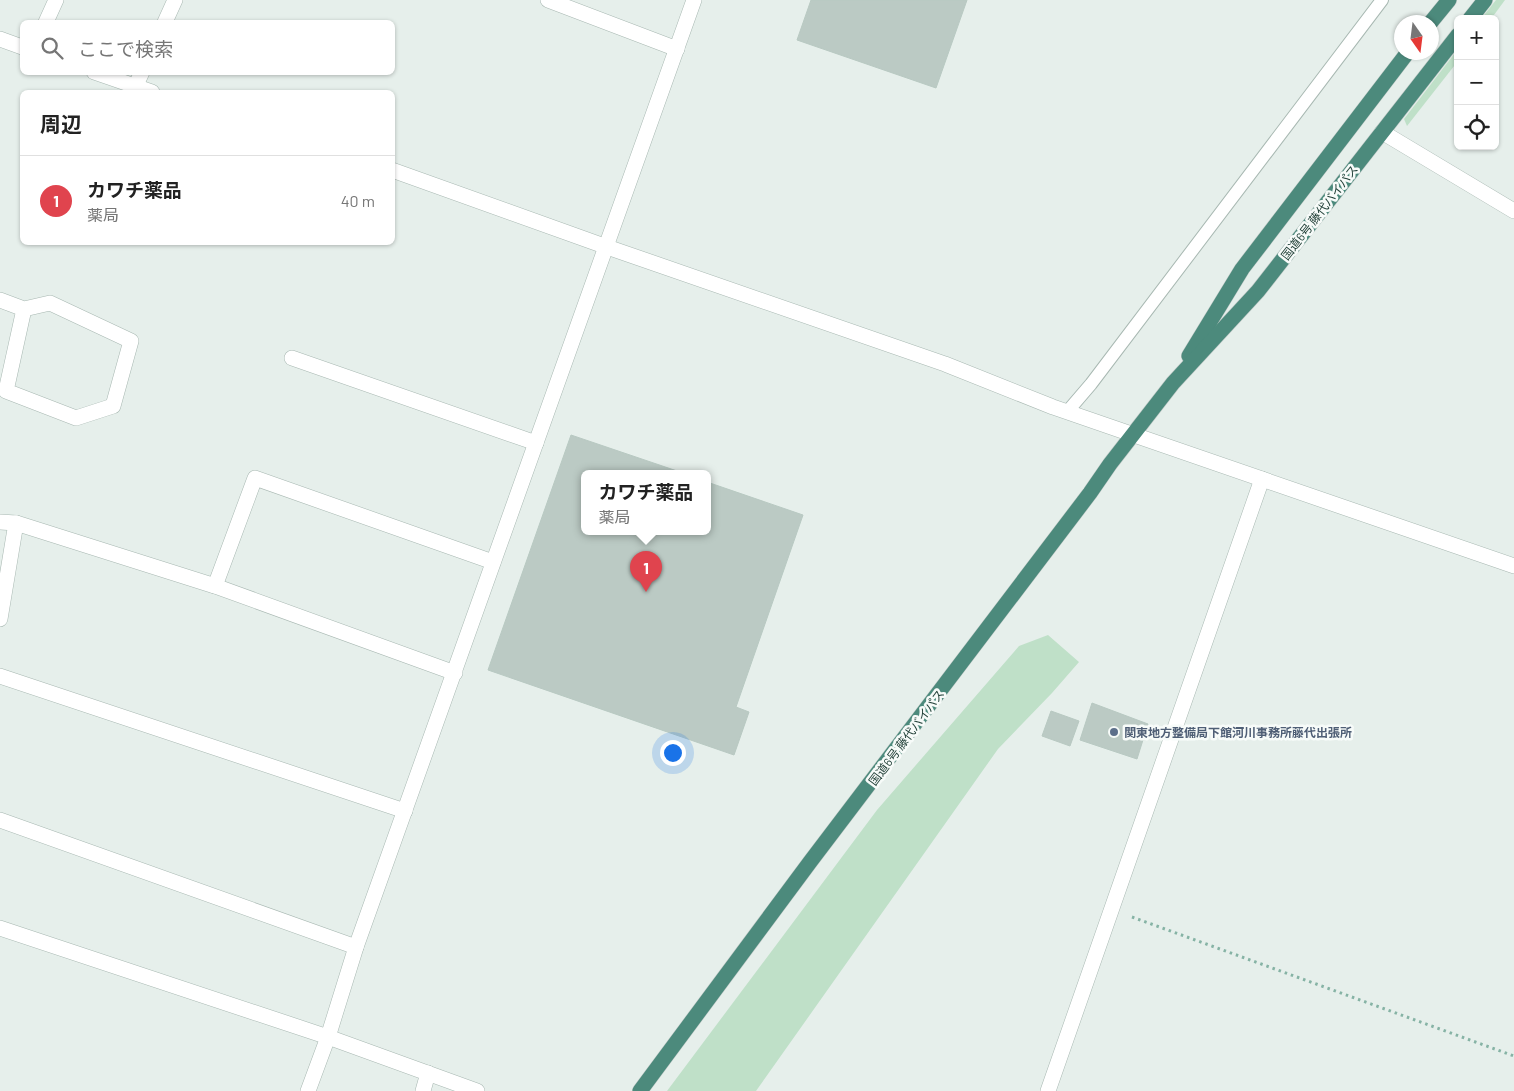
<!DOCTYPE html>
<html lang="ja">
<meta charset="utf-8">
<style>
body{margin:0;font-family:Barlow,"Noto Sans JP",sans-serif;background:#f6f6f6;color:#222}
.controls{position:absolute;right:15px;top:15px;display:grid;overflow:hidden;border-radius:8px;box-shadow:0 1px 4px #0004}
.controls button{width:45px;height:45px;display:grid;place-items:center;padding:0;border:0;border-bottom:1px solid #e0e0e0;background:#fff;color:#222;font:25px sans-serif}
.compass{position:absolute;left:1394px;top:15px;width:45px;height:45px;border-radius:50%;background:#fff;box-shadow:0 1px 4px #0004;rotate:166deg}
.you{position:absolute;left:672px;top:752px;width:18px;height:18px;margin:-12px;border:4px solid #fff;border-radius:50%;background:#1a73e8;box-shadow:0 0 0 8px #1a73e833}
.badge{display:grid;place-items:center;width:32px;height:32px;border-radius:50%;background:#2563eb;color:#fff;font-size:16px;font-weight:700}
.pin{position:absolute;translate:-50% -41px;filter:drop-shadow(0 1px 2px #0008)}
.pin::after{content:'';position:absolute;top:26px;width:18px;height:15px;background:inherit;clip-path:polygon(0 0,100% 0,50% 100%)}
.popup{position:absolute;left:581px;top:470px;width:130px;height:65px;box-sizing:border-box;display:grid;place-content:center;border-radius:8px;background:#fff;filter:drop-shadow(0 1px 4px #0005);font-size:16px;white-space:nowrap;color:#767676}
.popup b{font-size:19px;color:#222}
.popup::after{content:'';position:absolute;left:50%;top:100%;margin-left:-10px;border:10px solid transparent;border-top-color:#fff}
.list{margin:0;padding:0;list-style:none}
h2{display:flex;justify-content:space-between;align-items:center;height:65px;margin:0;padding:0 20px;font-size:21px}
h2 small{font-size:16px;font-weight:400;color:#767676}
.list li{display:grid;grid-template-columns:32px 1fr auto;gap:15px;align-items:center;box-sizing:border-box;height:90px;padding:0 20px;border-top:1px solid #e0e0e0}
.list b{display:block;font-size:19px;white-space:nowrap}
.list p{margin:0;font-size:16px;white-space:nowrap;color:#767676}
.list em{font-size:16px;font-style:normal;color:#767676}
.icon{flex:none;width:28px;height:28px;fill:none;stroke:currentColor;stroke-width:2;stroke-linecap:round;stroke-linejoin:round}
.map{position:relative;flex:none;width:1514px;height:1091px;overflow:hidden}
.search{position:absolute;background:#fff;box-shadow:0 1px 4px #0004;left:20px;top:20px;width:375px;height:55px;display:flex;align-items:center;gap:12px;box-sizing:border-box;padding:0 18px;border-radius:8px;color:#767676;font-size:19px}
.panel{position:absolute;background:#fff;box-shadow:0 1px 4px #0004;left:20px;top:90px;width:375px;height:155px;border-radius:8px}
.map>svg:first-child{display:block}
.green{fill:#bfe0c8}
.building{fill:#bbcac4;stroke:#b8c9c2}
.lines{fill:none;stroke-linecap:round;stroke-linejoin:round}
.service-casing{stroke:#a8b8b2;stroke-width:14}
.minor-casing{stroke:#a8b8b2;stroke-width:16}
.trunk-casing{stroke:#c2cac8;stroke-width:16}
.path{stroke:#86b3a5;stroke-width:3;stroke-dasharray:2.5 4;stroke-linecap:butt}
.service{stroke:#fff;stroke-width:12}
.minor{stroke:#fff;stroke-width:15}
.trunk{stroke:#4c8a7c;stroke-width:15}
.service-dot{fill:#5c6f8a;stroke:#f7fbf9;stroke-width:2}
.labels{text-anchor:middle;dominant-baseline:central;stroke-width:5;stroke-linejoin:round;paint-order:stroke}
.street-label{font-size:12px;fill:#24423a;stroke:#f7fbf9}
.service-label{font-size:12px;font-weight:bold;fill:#4e5e75;stroke:#f7fbf9;text-anchor:start}
</style>
<div class="map">
<svg width="1514" height="1091" viewBox="0 0 1514 1091">
<rect width="100%" height="100%" fill="#e6efeb"/>
<g class="green">
<polygon points="1496,0 1505,0 1491,19 1481,19"/>
<polygon points="1458,49 1458,61 1407,126 1404,119"/>
<polygon points="1048,635 1079,662 1052,693 998,749 756,1091 667,1091 877,810 1019,646"/>
</g>
<g class="building">
<polygon points="811,0 967,0 936,88 797,40"/>
<polygon points="571,435 683,473 585,473 585,531 707,531 707,482 803,515 736,707 749,712 734,755 488,670"/>
<polygon points="1092,703 1148,724 1137,759 1080,740"/>
<polygon points="1051,711 1079,721 1070,746 1042,736"/>
</g>
<g class="lines">
<defs>
<polyline id="service" points="1067,412 1091,384 1382,0"/>
<g id="minor">
<polyline points="548,0 677,49"/>
<polyline points="46,22 56,0"/>
<polyline points="165,22 175,0"/>
<polyline points="0,39 22,47"/>
<polyline points="94,72 152,92"/>
<polyline points="135,87 142,72"/>
<polyline points="1382,132 1514,211"/>
<polyline points="392,170 607,247 945,364 1053,407 1514,566"/>
<polyline points="0,300 24,309 50,303 131,341 113,406 76,418 6,391 24,309"/>
<polyline points="292,358 536,443"/>
<polyline points="0,522 16,523 215,586 455,673"/>
<polyline points="215,586 255,478 493,562"/>
<polyline points="0,619 16,523"/>
<polyline points="0,676 405,811"/>
<polyline points="0,820 356,947"/>
<polyline points="0,928 328,1037 477,1091"/>
<polyline points="308,1091 328,1037 356,947 694,0"/>
<polyline points="423,1091 428,1073"/>
<polyline points="1048,1091 1262,479"/>
</g>
<g id="trunk">
<polyline points="1470,19 1485,0"/>
<polyline points="1431,22 1449,0"/>
<polyline points="1189,356 1242,269 1408,52"/>
<polyline points="640,1091 810,862 1090,493 1110,464 1173,383 1258,291 1458,35"/>
</g>
</defs>
<use href="#service" class="service-casing"/>
<use href="#minor" class="minor-casing"/>
<use href="#trunk" class="trunk-casing"/>
<polyline class="path" points="1132,917 1514,1056"/>
<use href="#service" class="service"/>
<use href="#minor" class="minor"/>
<use href="#trunk" class="trunk"/>
</g>
<circle class="service-dot" cx="1114" cy="732" r="5"/>
<g class="labels">
<g class="street-label">
<text transform="translate(1319 212) rotate(-52)">国道6号 藤代バイパス</text>
<text transform="translate(906 737) rotate(-53)">国道6号 藤代バイパス</text>
</g>
<g class="service-label">
<text x="1124" y="732">関東地方整備局下館河川事務所藤代出張所</text>
</g>
</g>
</svg>
<div class="controls">
<button>+</button>
<button>−</button>
<button><svg class="icon" aria-label="locate" viewBox="0 0 24 24"><circle cx="12" cy="12" r="6"/><path d="M12 2v4M12 18v4M2 12h4M18 12h4"/></svg></button>
</div>
<svg class="compass" viewBox="-18 -18 36 36"><path d="M0-13l5 13h-10z" fill="#e53935"/><path d="M0 13l5-13h-10z" fill="#767676"/></svg>
<div class="you"></div>
<div class="pin badge" style="left:646px;top:592px;background:#e0444e">1</div>
<div class="popup"><b>カワチ薬品</b>薬局</div>
<div class="search"><svg class="icon" aria-label="search" viewBox="0 0 24 24"><circle cx="10" cy="10" r="6"/><path d="M15 15l6 6"/></svg>ここで検索</div>
<section class="panel">
<h2>周辺<small></small></h2>
<ul class="list">
<li><span class="badge" style="background:#e0444e">1</span><div><b>カワチ薬品</b><p>薬局</p></div><em>40 m</em></li>
</ul>
</section>
</div>
